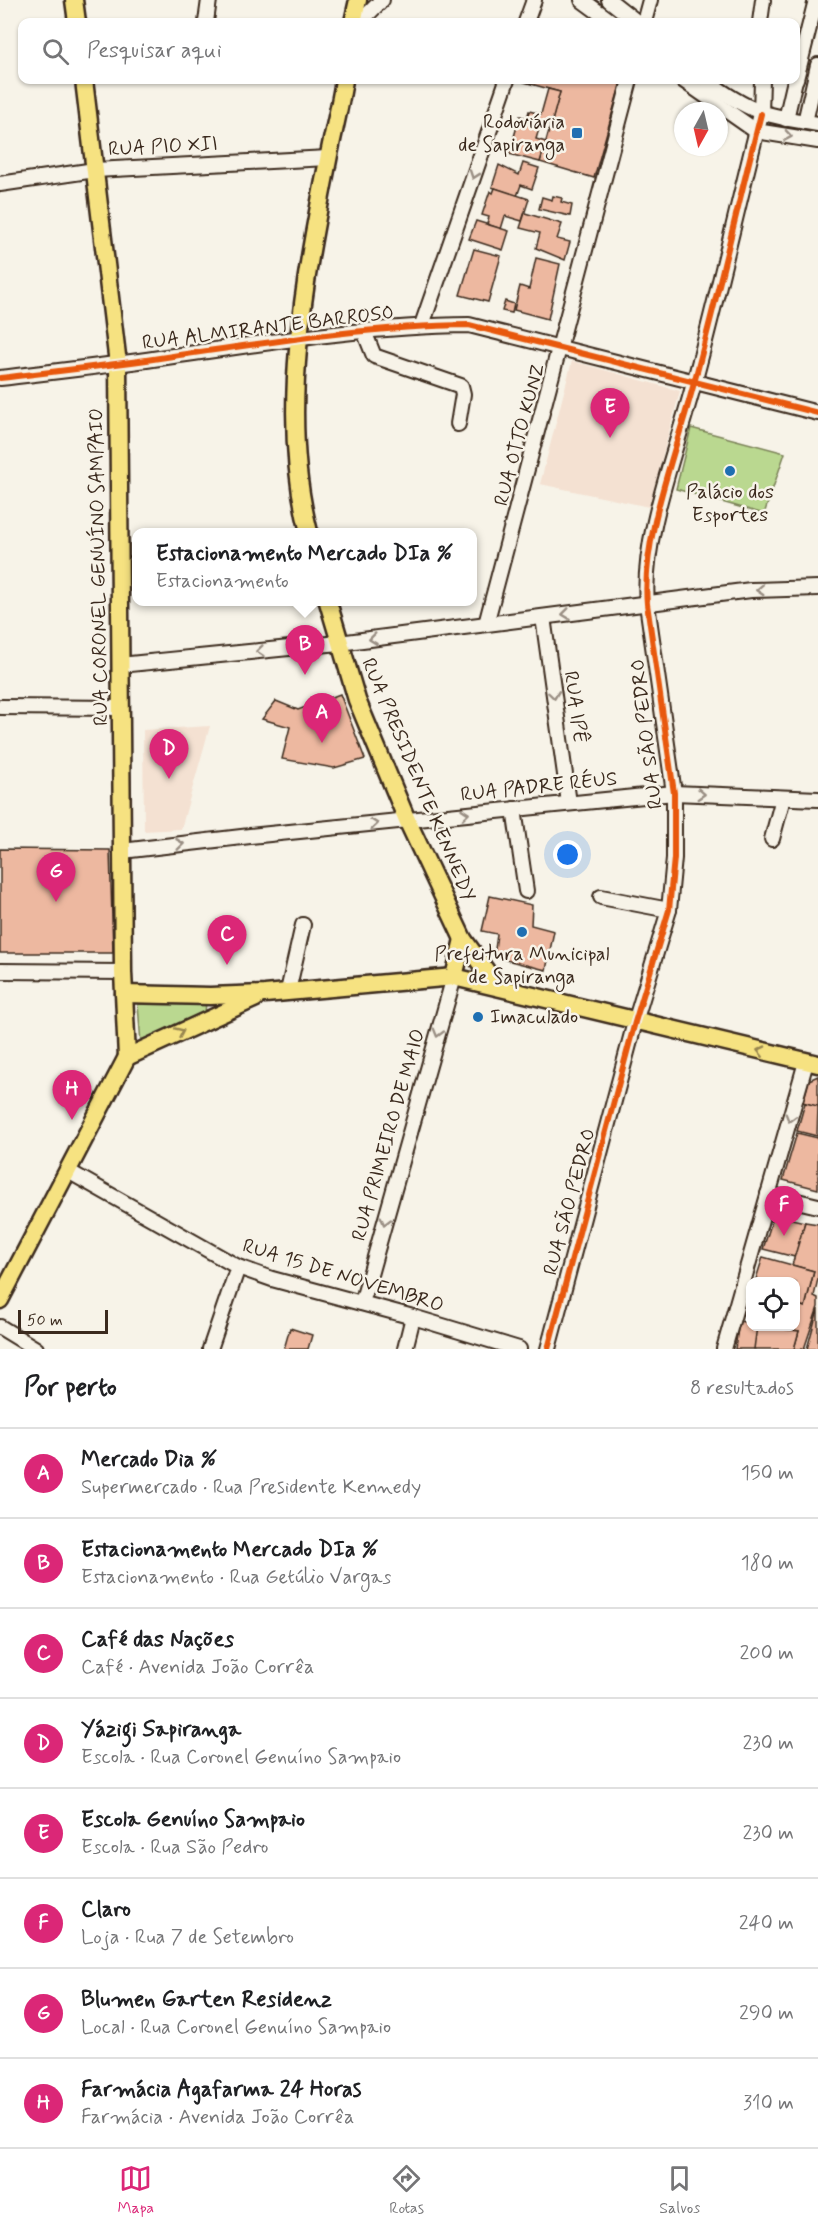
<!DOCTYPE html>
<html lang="pt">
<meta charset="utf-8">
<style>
body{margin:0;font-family:Mynerve,sans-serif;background:#f6f6f6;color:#202124}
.controls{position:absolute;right:18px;bottom:18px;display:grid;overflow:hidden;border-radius:12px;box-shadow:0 2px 4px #0004}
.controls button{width:54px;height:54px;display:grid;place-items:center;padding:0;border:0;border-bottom:2px solid #e0e0e0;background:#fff;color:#202124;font:30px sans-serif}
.compass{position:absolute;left:674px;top:102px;width:54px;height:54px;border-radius:50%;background:#fff;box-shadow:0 2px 4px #0004;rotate:188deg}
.scale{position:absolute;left:18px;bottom:15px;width:90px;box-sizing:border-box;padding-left:6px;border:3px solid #3b2a1e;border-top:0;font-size:16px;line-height:21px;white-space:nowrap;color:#3b2a1e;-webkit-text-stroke:4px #f7f3e8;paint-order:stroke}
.you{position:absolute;left:568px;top:855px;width:21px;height:21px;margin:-15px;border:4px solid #fff;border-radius:50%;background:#1a73e8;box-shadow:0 0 0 9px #1a73e833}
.badge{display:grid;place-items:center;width:39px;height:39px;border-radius:50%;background:#db2777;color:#fff;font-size:20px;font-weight:700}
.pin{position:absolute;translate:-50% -50px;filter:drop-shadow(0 2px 3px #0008)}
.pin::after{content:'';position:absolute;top:32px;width:21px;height:18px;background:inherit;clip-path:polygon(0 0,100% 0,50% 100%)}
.popup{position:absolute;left:132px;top:528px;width:345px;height:78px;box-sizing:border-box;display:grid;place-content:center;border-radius:12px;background:#fff;filter:drop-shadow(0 2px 4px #0005);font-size:20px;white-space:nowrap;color:#757577}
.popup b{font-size:22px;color:#202124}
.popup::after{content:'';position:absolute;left:50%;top:100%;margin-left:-12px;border:12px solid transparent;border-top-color:#fff}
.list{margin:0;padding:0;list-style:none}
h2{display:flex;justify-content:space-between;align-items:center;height:78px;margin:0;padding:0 24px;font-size:26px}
h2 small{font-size:20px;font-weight:400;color:#757577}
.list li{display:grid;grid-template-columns:39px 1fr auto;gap:18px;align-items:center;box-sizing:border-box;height:90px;padding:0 24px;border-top:2px solid #e0e0e0}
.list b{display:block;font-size:22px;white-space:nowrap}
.list p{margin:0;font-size:20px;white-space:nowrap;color:#757577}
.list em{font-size:20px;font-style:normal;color:#757577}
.icon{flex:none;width:33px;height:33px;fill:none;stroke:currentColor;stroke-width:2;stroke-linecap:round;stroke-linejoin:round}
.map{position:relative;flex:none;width:818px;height:1349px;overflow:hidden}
.search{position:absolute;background:#fff;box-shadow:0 2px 4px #0004;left:18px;right:18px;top:18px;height:66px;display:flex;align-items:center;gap:15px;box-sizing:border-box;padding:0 21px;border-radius:12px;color:#757577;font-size:22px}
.sheet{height:798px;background:#fff}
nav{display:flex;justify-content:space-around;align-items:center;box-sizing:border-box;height:84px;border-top:2px solid #e0e0e0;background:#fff;font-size:16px;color:#757577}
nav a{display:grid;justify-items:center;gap:3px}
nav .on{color:#db2777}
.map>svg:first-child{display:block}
.built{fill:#f4e1d2}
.green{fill:#bad890;stroke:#7a8157;stroke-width:1.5}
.building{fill:#edb8a0;stroke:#3b2a1e;stroke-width:1.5}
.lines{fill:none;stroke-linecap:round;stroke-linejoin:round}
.minor-casing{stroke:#3b2a1e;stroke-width:18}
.major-casing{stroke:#3b2a1e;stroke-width:21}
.minor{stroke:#f7f3e8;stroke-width:14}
.major{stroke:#f6e281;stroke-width:16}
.cycleway-casing{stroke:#f7f3e8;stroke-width:10}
.cycleway{stroke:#e8590c;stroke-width:6}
.oneway{stroke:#998e83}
.oneway2{stroke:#988650}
.poi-dot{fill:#1f6fb2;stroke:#f7f3e8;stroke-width:2}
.labels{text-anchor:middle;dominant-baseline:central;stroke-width:5;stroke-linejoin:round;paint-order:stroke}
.poi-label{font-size:20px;fill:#3b2a1e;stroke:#f7f3e8}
.street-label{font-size:20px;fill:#3b2a1e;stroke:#f7f3e8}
</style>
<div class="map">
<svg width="818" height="1349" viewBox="0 0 818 1349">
<rect width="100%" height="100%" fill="#f7f3e8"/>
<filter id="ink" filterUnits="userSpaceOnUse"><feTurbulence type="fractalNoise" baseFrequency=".0167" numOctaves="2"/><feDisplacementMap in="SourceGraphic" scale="12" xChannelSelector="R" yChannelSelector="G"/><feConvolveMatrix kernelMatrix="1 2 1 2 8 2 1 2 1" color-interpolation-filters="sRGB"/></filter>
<g filter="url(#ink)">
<g class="built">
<polygon points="572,361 680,391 649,507 540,484"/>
<polygon points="210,726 181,829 144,831 143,730"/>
</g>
<g class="green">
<polygon points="691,428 785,453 764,514 676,489"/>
<polygon points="206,1002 205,1013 141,1044 138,1004"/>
</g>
<g class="building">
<polygon points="525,80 613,80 621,82 594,178 540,162 560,92 524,82"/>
<polygon points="548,89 560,92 551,125 527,118 529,111 541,114"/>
<polygon points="520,116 541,122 536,139 546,142 540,162 509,154"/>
<polygon points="523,163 539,168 532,189 521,185 517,196 492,187 499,165 519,175"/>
<polygon points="495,188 529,199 522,221 505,216 501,229 487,224 489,217 482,215 490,191 493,193"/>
<polygon points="553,196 562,198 561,202 572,205 570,216 539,209 542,197 552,200"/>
<polygon points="525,213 562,224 557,239 570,242 565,260 536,248 540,233 520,228"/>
<polygon points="476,221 509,231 503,250 469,239"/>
<polygon points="474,249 501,256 488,302 460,295"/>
<polygon points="536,258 560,264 548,319 514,310 520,286 529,289"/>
<polygon points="505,301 514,304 512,313 502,311"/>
<polygon points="340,694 365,759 334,768 282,759 290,727 262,719 276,701 298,710"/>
<polygon points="0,849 110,850 113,953 0,953"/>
<polygon points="490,896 532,905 531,925 554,931 546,970 494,957 497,934 482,931"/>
<polygon points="818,1076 818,1107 803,1102 809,1080"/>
<polygon points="805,1103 818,1106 817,1136 797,1131"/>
<polygon points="797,1133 818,1138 818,1189 783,1180"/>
<polygon points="774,1215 805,1222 795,1257 763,1249"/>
<polygon points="805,1222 818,1224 818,1279 814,1296 818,1298 818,1307 804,1349 794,1349 799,1331 783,1329 784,1326 796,1326 796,1304 805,1307 814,1271 792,1265"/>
<polygon points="763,1257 814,1271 805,1307 796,1304 796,1282 755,1282"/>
<polygon points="748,1289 750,1289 750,1316 741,1314"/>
<polygon points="818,1309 818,1349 807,1349"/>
<polygon points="739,1321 750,1323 750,1326 759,1326 755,1349 735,1349"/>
<polygon points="757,1326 799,1331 794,1349 754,1349"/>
<polygon points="290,1328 312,1335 308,1349 284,1349"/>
</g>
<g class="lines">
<defs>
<g id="minor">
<polyline points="582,0 612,22"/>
<polyline points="609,0 637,22"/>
<polyline points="206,22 209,0"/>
<polyline points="360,22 382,0"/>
<polyline points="526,22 534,0"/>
<polyline points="644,22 650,0"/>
<polyline points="760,22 763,0"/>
<polyline points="796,79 816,0"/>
<polyline points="683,80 756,131 818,141"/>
<path d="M706,80c43,32 59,36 112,44"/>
<polyline points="786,119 795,80"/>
<polyline points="805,122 818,65"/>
<polyline points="0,184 95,170 328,158"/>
<polyline points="422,325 507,80"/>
<polyline points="364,331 374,356 461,386 463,394 458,424"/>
<path d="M0,378c58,-7 115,-13 173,-22 98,-14 197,-30 296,-31l349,88"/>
<polyline points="543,617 569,803"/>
<polyline points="486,624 630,80"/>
<polyline points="120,665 339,643 751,590 818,588"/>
<polyline points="0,707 121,708"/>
<polyline points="514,809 526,891"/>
<polyline points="772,839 783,798"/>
<polyline points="122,851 250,836 674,793 818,799"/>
<polyline points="601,897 669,910"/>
<polyline points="0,971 123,972"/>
<polyline points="288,991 303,925"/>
<polyline points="68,1171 238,1267 272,1279 413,1317 519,1349"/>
<polyline points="768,1194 818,1206"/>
<polyline points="362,1303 454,977"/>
<polyline points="0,1327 36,1349"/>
<polyline points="210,1349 238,1267"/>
<polyline points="405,1349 413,1317"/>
<path d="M548,1349l87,-327 34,-112 5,-52v-65l-27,-189c-6,-67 30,-155 47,-221 24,-89 44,-179 67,-269l1,-34"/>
<polyline points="724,1349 806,1062"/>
</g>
<g id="major">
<polyline points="74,0 77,22"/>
<polyline points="353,22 358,0"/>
<polyline points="84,80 118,364 123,972 127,1057"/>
<path d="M309,532c-31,-117 -4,-255 19,-372 5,-27 12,-53 16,-80"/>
<polyline points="328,602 357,700 407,820 463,939 497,986"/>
<polyline points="454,977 463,939"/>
<polyline points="124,994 210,996 265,994 454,977 818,1064"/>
<polyline points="0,1300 127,1057 256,998"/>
</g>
</defs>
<use href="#minor" class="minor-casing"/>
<use href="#major" class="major-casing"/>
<use href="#minor" class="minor"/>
<use href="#major" class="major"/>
<defs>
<g id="cycleway">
<path d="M0,378c58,-7 115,-13 173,-22 98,-14 197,-30 296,-31l349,88"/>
<path d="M548,1349l87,-327 34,-112 5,-52v-65l-27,-189c-6,-67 30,-155 47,-221 24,-89 44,-179 67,-269"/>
</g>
</defs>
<use href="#cycleway" class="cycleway-casing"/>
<use href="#cycleway" class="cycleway"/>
</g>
<defs><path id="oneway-chevron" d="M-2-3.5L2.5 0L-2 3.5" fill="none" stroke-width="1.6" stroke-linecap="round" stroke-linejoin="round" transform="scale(1.5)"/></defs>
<g class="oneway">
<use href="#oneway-chevron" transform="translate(788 136) rotate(9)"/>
<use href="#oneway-chevron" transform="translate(474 175) rotate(109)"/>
<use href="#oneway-chevron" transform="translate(760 590) rotate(177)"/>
<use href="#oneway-chevron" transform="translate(566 614) rotate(173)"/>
<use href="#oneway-chevron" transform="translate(373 639) rotate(173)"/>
<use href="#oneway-chevron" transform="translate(260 651) rotate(174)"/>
<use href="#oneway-chevron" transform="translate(554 695) rotate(82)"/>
<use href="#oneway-chevron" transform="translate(701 794) rotate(3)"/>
<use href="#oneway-chevron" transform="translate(465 814) rotate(-6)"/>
<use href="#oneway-chevron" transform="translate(374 824) rotate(-6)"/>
<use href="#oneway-chevron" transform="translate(180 844) rotate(-7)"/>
<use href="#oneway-chevron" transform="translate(438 1033) rotate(106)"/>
<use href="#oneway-chevron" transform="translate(790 1118) rotate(106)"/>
<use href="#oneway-chevron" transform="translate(385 1221) rotate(106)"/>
</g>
<g class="oneway2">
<use href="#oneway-chevron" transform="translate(180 1032) rotate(-25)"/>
<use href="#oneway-chevron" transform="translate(761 1051) rotate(-167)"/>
</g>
</g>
<g class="poi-dot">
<rect x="571" y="127" width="12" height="12" rx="3"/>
<circle cx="730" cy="471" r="6"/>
<circle cx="522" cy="932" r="6"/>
<circle cx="478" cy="1017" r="6"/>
</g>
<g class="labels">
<g class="poi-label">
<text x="565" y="122" text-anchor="end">Rodoviária<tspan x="565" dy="23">de Sapiranga</tspan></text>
<text x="730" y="492">Palácio dos<tspan x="730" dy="23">Esportes</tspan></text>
<text x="522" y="954">Prefeitura Municipal<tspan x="522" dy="23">de Sapiranga</tspan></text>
<text x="490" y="1017" text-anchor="start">Imaculado</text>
</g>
<g class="street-label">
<text transform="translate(163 147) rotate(-3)">RUA PIO XII</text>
<text transform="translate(268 328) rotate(-7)">RUA ALMIRANTE BARROSO</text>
<text transform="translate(520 435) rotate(-75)">RUA OTTO KUNZ</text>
<text transform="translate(99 567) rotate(-91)">RUA CORONEL GENUÍNO SAMPAIO</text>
<text transform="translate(575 707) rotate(82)">RUA IPÊ</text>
<text transform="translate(647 734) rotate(-97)">RUA SÃO PEDRO</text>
<text transform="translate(418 780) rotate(67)">RUA PRESIDENTE KENNEDY</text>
<text transform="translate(539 787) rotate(-6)">RUA PADRE RÉUS</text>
<text transform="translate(389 1135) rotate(-74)">RUA PRIMEIRO DE MAIO</text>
<text transform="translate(570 1202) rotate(-75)">RUA SÃO PEDRO</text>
<text transform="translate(343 1276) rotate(17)">RUA 15 DE NOVEMBRO</text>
</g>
</g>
</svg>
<div class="controls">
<button><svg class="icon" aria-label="locate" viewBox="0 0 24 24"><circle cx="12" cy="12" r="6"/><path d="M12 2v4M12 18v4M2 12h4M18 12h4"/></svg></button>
</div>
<svg class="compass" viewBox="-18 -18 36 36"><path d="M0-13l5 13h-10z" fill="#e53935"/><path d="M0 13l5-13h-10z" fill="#757577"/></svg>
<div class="scale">50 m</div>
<div class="you"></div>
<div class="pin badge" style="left:322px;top:743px">A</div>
<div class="pin badge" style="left:305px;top:675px">B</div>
<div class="popup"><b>Estacionamento Mercado DIa %</b>Estacionamento</div>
<div class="pin badge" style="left:227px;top:965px">C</div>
<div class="pin badge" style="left:169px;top:779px">D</div>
<div class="pin badge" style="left:610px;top:438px">E</div>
<div class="pin badge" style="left:784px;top:1236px">F</div>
<div class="pin badge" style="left:56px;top:902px">G</div>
<div class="pin badge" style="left:72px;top:1120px">H</div>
<div class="search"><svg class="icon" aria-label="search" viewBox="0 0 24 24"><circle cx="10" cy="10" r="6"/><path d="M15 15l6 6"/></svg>Pesquisar aqui</div>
</div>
<section class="sheet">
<h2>Por perto<small>8 resultados</small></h2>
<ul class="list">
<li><span class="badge">A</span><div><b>Mercado Dia %</b><p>Supermercado · Rua Presidente Kennedy</p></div><em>150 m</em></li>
<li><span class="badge">B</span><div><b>Estacionamento Mercado DIa %</b><p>Estacionamento · Rua Getúlio Vargas</p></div><em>180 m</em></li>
<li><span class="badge">C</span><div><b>Café das Nações</b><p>Café · Avenida João Corrêa</p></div><em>200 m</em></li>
<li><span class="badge">D</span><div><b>Yázigi Sapiranga</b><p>Escola · Rua Coronel Genuíno Sampaio</p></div><em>230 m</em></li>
<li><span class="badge">E</span><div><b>Escola Genuíno Sampaio</b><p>Escola · Rua São Pedro</p></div><em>230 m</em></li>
<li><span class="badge">F</span><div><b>Claro</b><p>Loja · Rua 7 de Setembro</p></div><em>240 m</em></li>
<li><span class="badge">G</span><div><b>Blumen Garten Residenz</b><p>Local · Rua Coronel Genuíno Sampaio</p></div><em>290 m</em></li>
<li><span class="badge">H</span><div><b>Farmácia Agafarma 24 Horas</b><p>Farmácia · Avenida João Corrêa</p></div><em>310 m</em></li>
</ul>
</section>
<nav>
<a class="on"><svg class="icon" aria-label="map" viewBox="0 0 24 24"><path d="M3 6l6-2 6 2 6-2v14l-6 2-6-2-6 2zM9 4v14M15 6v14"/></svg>Mapa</a>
<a><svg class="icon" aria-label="directions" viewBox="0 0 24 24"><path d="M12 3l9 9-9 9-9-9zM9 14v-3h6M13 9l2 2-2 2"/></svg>Rotas</a>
<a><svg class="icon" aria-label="saved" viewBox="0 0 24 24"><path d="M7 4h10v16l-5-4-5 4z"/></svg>Salvos</a>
</nav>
